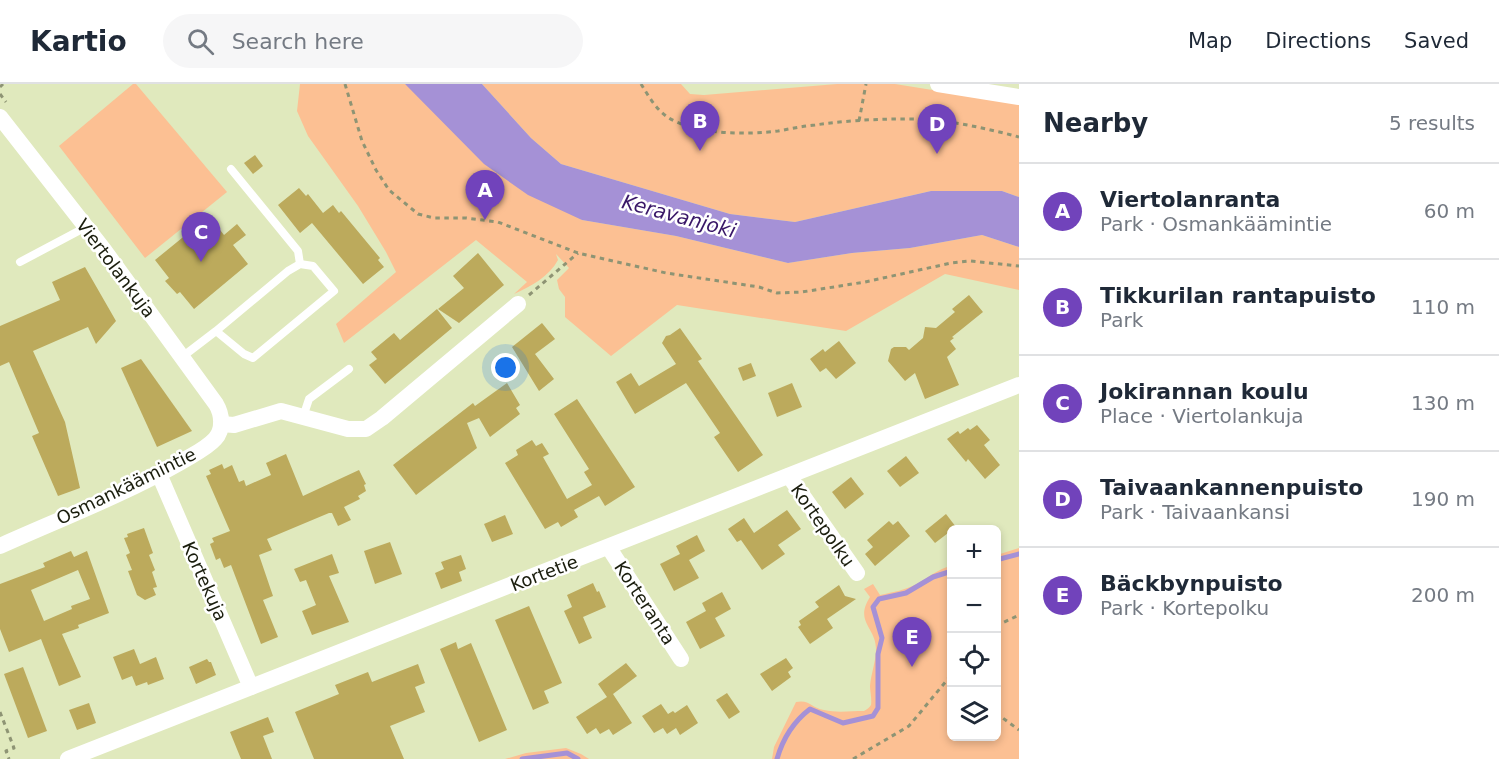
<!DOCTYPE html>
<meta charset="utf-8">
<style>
body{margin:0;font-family:"DejaVu Sans",sans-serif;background:#f6f6f7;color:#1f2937}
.controls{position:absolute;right:18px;bottom:18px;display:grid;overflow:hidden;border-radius:9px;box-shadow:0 3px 9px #0003}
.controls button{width:54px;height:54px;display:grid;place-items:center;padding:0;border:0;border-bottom:2px solid #e0e1e3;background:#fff;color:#1f2937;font:30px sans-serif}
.you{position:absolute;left:506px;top:284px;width:21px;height:21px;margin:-15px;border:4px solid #fff;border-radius:50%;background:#1a73e8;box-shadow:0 0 0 9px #1a73e833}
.badge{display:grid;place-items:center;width:39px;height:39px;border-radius:50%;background:#7143bb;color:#fff;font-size:20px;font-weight:700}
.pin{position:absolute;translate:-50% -50px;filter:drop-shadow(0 2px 3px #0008)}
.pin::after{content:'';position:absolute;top:32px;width:21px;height:18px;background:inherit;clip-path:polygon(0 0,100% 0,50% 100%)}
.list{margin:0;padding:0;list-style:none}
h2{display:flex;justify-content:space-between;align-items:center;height:78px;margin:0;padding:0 24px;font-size:26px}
h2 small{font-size:20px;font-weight:400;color:#747a83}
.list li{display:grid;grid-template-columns:39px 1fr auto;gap:18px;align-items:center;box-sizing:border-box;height:96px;padding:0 24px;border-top:2px solid #e0e1e3}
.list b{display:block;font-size:22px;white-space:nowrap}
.list p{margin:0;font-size:20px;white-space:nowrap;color:#747a83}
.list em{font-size:20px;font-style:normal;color:#747a83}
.icon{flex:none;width:33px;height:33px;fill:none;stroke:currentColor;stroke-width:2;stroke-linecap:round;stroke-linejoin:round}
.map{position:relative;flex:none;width:1019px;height:675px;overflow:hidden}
header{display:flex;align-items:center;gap:36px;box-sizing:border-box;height:84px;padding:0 30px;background:#fff;border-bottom:2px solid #e0e1e3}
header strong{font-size:28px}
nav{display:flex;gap:33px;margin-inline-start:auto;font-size:21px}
.search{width:420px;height:54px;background:#f6f6f7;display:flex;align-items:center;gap:15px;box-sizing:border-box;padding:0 21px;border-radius:33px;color:#747a83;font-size:22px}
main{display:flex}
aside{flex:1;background:#fff}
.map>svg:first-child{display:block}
.green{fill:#fcc093}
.water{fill:#a591d6}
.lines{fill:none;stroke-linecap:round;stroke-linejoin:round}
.stream{stroke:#a591d6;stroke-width:5}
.building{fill:#bcaa5c;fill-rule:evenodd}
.path{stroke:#8e9474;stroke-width:3;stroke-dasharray:4.5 4.5;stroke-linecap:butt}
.lane{stroke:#fff;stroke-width:8}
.street{stroke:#fff;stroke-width:16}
.labels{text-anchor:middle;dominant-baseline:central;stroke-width:5;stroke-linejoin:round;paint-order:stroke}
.street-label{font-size:18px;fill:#1a1d0d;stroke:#fff}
.water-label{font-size:20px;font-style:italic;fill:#391768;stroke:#fff}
</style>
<header>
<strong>Kartio</strong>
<div class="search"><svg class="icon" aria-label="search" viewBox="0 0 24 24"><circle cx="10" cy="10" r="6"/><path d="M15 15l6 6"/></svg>Search here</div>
<nav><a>Map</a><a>Directions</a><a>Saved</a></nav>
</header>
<main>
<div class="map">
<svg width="1019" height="675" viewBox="0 0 1019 675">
<rect width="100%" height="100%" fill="#e0e9bd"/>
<g class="green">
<polygon points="133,0 136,0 227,108 145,174 59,62"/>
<path d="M300,0h105l177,136 94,16 112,27 64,-10 58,-5 72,-13 37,12v43l-74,-16 -99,57 -169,-26 -66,51 -46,-39v-20l-6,-8 -2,-9 12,-12 -13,-14 2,6c-9,17 -27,26 -44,34l13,-12 -51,-42 -132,103 -8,-19 60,-52 -10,-20 -28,-46 -50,-70 -11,-25z"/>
<polygon points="482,0 681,0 690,10 704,11 837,0 895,0 1019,20 1019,113 1002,107 931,107 795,138 730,130 561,80 531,54"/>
<path d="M1019,464v211h-247l2,-12 22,-45c13,-3 16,6 28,8 12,3 27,1 40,1 3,-2 5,-3 7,-6 1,-6 -1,-14 -1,-19 1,-12 6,-25 6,-37 0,-22 -22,-27 -6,-52l-6,-8 9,-5 7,11c14,-3 25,-5 37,-11 12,-7 21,-15 34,-18l1,170h44l1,-181z"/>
<polygon points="566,664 581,670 589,675 505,675 526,669"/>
</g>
<polygon class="water" points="405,0 482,0 531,54 561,80 730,130 795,138 931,107 1002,107 1019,113 1019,163 982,151 910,164 852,169 788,179 676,152 582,136 528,111 484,80"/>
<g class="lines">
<g class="stream">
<polyline points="996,476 1019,470"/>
<polyline points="522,675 567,669 578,675"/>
<path d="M777,675c6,-21 16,-37 33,-50l33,14 30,-7 5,-8v-54l4,-16 -9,-31 6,-8 27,-6 27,-16 19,-6"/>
</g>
</g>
<g class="building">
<polygon points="255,71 263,82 253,90 244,79"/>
<polygon points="299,104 306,112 308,110 323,129 333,121 339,129 341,127 380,174 378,176 384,183 363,200 312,139 300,149 278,121"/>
<polygon points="209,132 224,151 237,140 246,151 233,161 248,180 194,225 180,208 177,210 165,197 169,194 155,176"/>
<polygon points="478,169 504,201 459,239 438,225 464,204 453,192"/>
<polygon points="85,183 116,237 96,260 88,243 33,267 65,338 80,404 58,412 32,352 39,349 9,278 0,282 0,242 60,216 52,198"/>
<polygon points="969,211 983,228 952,253 954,254 950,257 956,265 947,273 959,301 925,315 915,289 905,297 888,277 891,265 894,263 906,263 909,266 923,254 925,243 936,244 955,228 952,225"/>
<polygon points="437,225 452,244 385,300 369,281 377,275 371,268 394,249 400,256"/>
<polygon points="542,239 555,255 535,270 554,295 539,307 512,263"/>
<polygon points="680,244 702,275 698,277 763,371 738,388 714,353 720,349 686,299 635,330 616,298 631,289 639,302 676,280 662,259 666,252 670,251"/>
<polygon points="839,257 856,279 836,295 826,284 820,288 810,275 823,265 825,268"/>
<polygon points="141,275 192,347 157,363 121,284"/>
<polygon points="751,279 756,292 743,297 738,284"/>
<polygon points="507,299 520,321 516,324 520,330 490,353 479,334 467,339 477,364 416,411 393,381 473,319 475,322"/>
<polygon points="792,299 802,323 777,333 768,309"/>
<polygon points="577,315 635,403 605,422 599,412 574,426 578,433 561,443 558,438 545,445 505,379 518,371 516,366 532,356 536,362 542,359 549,370 543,373 567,415 592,401 584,388 589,385 554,330"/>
<polygon points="977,341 990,356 984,361 1000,381 985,395 968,375 966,378 947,355 958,347 960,350 968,344 970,346"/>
<polygon points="286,370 303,412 359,386 366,400 364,401 366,407 358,412 360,415 344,423 351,436 338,442 332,429 329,429 267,455 272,466 259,471 273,512 263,516 278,553 261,560 231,481 224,484 220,474 216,476 210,460 214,458 212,454 230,447 206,392 211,390 209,386 222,380 224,385 232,381 239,398 244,396 246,402 271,391 266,379"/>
<polygon points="906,372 919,389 900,403 887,387"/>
<polygon points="851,393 864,410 845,425 832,408"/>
<polygon points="787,426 801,445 778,461 785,470 762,486 741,456 737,458 728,445 744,434 754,449"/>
<polygon points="946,430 956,443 935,459 925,447"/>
<polygon points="505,431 513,450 492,458 484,440"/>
<polygon points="889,437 893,441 898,437 910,452 875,482 865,470 873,463 867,456"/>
<polygon points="144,444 153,469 149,471 155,486 152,488 157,503 153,504 156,511 145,516 137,511 128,487 132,486 126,471 130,469 124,454 128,453 127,450"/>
<polygon points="697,451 705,467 689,476 699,494 674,507 660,480 680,470 676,462"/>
<polygon points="390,458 402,490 375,500 364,467"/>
<path d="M71,467l3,6 13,-6 22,62 -31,12 1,3 -17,6 19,43 -22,9 -18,-47 -32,13 -9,-23v-45l45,-17 -2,-4zM78,486l12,29 -19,7 1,3 -28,12 -13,-31z"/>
<polygon points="332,470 339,489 329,492 349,538 312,551 302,527 316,521 306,496 300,498 294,485"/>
<polygon points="461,471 466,485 459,488 462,497 441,505 435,489 444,485 441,478"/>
<polygon points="593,499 597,508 599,507 606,523 583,533 592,554 579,560 564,527 572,523 567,511"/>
<polygon points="839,501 845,512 856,515 827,535 833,544 810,560 798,543 801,541 799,537 819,523 815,518"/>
<polygon points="722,508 731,525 715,534 725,552 700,565 686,538 706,527 702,519"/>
<polygon points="529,522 562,599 544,607 549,619 533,626 495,536"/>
<polygon points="456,558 458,565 471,559 507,646 479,658 440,565"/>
<polygon points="134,565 140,580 156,573 164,595 148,601 147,598 136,602 132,592 122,596 113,573"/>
<polygon points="786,574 793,584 788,588 791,593 772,607 760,590"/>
<polygon points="207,575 209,578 211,578 216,591 196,600 189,583"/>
<polygon points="626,579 637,592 613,610 632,639 613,651 609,645 600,650 596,644 587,650 576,633 607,613 598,600"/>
<polygon points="418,580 425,599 415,603 425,628 390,642 404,675 314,675 295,628 339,610 335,601 368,588 372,598"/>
<polygon points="23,583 47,647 28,654 4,590"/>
<polygon points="727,609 740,628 729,635 716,616"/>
<polygon points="89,619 96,639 77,646 69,626"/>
<polygon points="661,620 668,630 673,627 675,629 687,621 698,639 680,651 676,644 667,650 663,644 654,649 642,632"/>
<polygon points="268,633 274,648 263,652 272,675 241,675 230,648"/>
</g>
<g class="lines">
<g class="path">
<polyline points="345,0 362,57 376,86 389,106 418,130 434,134 466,134 498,138 578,169 666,189 759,203 777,209 802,208 865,198 951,179 970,177 1019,182"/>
<path d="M641,0c7,11 14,24 25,32 26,19 82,19 112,15 12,-2 24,-5 37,-6 28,-4 58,-6 87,-6 39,-1 79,8 117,18"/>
<polyline points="0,3 3,0"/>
<polyline points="0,10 6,18"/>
<polyline points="859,37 866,0"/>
<polyline points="529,211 578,169"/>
<polyline points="996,542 1019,531"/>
<polyline points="0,628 14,664 6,667 9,675"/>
<polyline points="996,629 1019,646"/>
<polyline points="853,675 909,642 952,590"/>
</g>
<g class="lane">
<polyline points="231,85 298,167 300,180"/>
<polyline points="20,178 86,143"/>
<polyline points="182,273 216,247 244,270 253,274 334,207 313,182 300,180 288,187 216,247"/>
<polyline points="303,333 309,315 349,285"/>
</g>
<g class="street">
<polyline points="938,0 1019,13"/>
<path d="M0,33l104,133 112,154c6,10 8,25 -1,35 -9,10 -23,16 -34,23 -58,33 -121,57 -181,84"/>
<polyline points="221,340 234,341 281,327 348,345 366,345 382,334 518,220"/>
<polyline points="159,390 251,603"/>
<polyline points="789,392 857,489"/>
<polyline points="609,464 681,575"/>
<polyline points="68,675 1019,301"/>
</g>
</g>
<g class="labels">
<g class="street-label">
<text transform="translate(116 184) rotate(53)">Viertolankuja</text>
<text transform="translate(126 402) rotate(-26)">Osmankäämintie</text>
<text transform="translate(823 441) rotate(55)">Kortepolku</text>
<text transform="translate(544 489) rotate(-21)">Kortetie</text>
<text transform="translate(205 497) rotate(66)">Kortekuja</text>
<text transform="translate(645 519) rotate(57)">Korteranta</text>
</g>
<g class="water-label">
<text transform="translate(679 132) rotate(15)">Keravanjoki</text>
</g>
</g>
</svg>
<div class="controls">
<button>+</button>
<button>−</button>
<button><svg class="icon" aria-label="locate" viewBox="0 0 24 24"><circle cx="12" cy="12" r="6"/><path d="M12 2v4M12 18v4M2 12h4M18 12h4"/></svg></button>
<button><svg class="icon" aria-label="layers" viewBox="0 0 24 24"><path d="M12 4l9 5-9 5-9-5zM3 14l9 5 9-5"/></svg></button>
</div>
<div class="you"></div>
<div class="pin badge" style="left:485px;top:136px">A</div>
<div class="pin badge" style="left:700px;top:67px">B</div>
<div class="pin badge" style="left:201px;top:178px">C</div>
<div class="pin badge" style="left:937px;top:70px">D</div>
<div class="pin badge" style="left:912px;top:583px">E</div>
</div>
<aside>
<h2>Nearby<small>5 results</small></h2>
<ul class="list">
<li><span class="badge">A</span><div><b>Viertolanranta</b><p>Park · Osmankäämintie</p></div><em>60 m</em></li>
<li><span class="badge">B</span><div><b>Tikkurilan rantapuisto</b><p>Park</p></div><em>110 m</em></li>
<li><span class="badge">C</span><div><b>Jokirannan koulu</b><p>Place · Viertolankuja</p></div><em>130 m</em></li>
<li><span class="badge">D</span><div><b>Taivaankannenpuisto</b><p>Park · Taivaankansi</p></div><em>190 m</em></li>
<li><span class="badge">E</span><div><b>Bäckbynpuisto</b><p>Park · Kortepolku</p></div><em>200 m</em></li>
</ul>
</aside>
</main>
